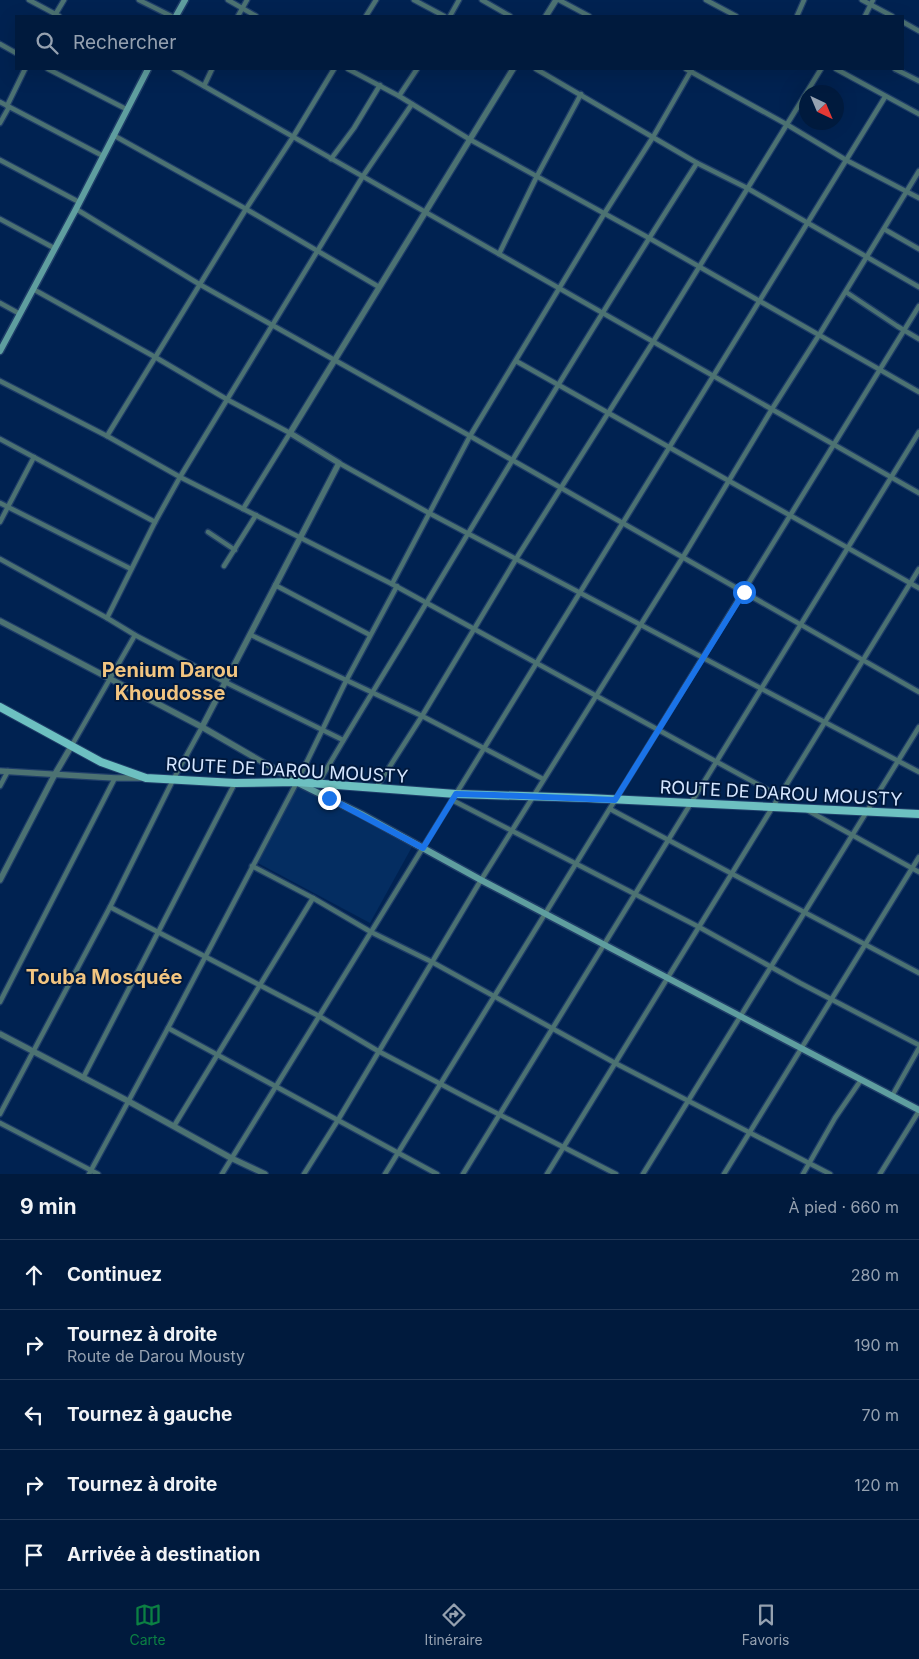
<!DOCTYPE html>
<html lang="fr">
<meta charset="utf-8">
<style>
body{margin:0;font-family:Inter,sans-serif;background:#0e2748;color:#f1f3f6}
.compass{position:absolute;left:799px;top:85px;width:45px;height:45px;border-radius:50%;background:#001a3d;box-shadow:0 5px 20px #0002;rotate:136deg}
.stop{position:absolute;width:15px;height:15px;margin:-11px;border:4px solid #1a73e8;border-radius:50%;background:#fff}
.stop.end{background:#1a73e8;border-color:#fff;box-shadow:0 1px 5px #0008}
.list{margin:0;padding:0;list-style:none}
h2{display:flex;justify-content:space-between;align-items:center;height:65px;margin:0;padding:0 20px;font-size:21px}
h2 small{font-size:16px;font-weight:400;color:#95a1b0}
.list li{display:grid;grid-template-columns:32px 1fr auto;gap:15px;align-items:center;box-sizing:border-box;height:70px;padding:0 20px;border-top:1px solid #223857}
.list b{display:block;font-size:19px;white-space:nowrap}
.list p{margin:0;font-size:16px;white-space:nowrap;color:#95a1b0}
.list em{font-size:16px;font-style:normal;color:#95a1b0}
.icon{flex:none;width:28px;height:28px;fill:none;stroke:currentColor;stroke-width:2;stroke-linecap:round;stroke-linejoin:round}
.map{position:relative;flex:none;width:919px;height:1174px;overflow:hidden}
.search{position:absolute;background:#001a3d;box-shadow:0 5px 20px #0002;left:15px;right:15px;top:15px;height:55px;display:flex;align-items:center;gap:12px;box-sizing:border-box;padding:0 18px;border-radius:0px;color:#95a1b0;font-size:19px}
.sheet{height:415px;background:#001a3d}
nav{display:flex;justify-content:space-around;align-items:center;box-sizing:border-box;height:70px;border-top:1px solid #223857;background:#001a3d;font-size:14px;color:#95a1b0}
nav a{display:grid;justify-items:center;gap:2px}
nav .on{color:#0b8043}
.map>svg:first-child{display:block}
.built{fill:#042d61}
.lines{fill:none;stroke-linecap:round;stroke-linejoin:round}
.minor-casing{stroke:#1e3d69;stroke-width:7}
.tertiary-casing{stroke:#1e3d69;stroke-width:8}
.secondary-casing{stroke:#1e3d69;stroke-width:9}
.primary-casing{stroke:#1e3d69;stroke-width:10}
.minor{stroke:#4c7272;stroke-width:4.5}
.tertiary{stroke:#4c7272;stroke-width:5.5}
.secondary{stroke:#5f9e9f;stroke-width:6}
.primary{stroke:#6dc0c1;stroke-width:8}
.route{stroke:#1a73e8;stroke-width:6}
.labels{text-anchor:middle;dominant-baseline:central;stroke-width:4;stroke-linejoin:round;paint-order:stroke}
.street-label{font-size:18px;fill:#d5e6ff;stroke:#00193d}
.quarter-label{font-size:20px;font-weight:bold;fill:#f2c581;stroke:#00193d}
</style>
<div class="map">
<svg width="919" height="1174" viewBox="0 0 919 1174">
<rect width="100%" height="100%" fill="#002251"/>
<polygon class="built" points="299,783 413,845 370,923 256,862"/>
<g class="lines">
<defs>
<g id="minor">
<polyline points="29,0 59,16"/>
<polyline points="139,0 171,16"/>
<polyline points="228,0 256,16"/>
<polyline points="414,0 444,16"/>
<polyline points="482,0 510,16"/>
<polyline points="559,0 589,16"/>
<polyline points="706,0 736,16"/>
<polyline points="862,0 892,16"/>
<polyline points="55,15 64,0"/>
<polyline points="238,16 247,0"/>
<polyline points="366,16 376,0"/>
<polyline points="450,16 459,0"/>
<polyline points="797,16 804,0"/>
<polyline points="865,16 873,0"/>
<polyline points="903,22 919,31"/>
<polyline points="0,44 16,53"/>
<polyline points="48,69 126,109"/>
<polyline points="174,69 919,493"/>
<polyline points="348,69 399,96 469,139 649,238 919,392"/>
<polyline points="536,69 697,163 747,188 919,287"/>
<polyline points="686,69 786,124 846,160 919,198"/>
<polyline points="836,69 919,114"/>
<polyline points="895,69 919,81"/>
<polyline points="204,86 212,69"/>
<polyline points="399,96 417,69"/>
<polyline points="0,102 103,156"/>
<polyline points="7,106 25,69"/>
<polyline points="0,123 9,107"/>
<polyline points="113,135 246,209 379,287"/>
<polyline points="331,159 354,128 380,85"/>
<polyline points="0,160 79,202"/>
<polyline points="76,209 199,284 470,436 919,692"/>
<polyline points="0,219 54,248"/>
<polyline points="884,229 919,249"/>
<polyline points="499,254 537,176 581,94"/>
<polyline points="33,289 155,357 228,400 290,433 243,509"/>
<polyline points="846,292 897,326 919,339"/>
<polyline points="0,303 20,314"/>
<polyline points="516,361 919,588"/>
<polyline points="0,381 107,436 180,477 392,584 779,796"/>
<polyline points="107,436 246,209 293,137 334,69"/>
<polyline points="0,439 155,522"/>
<polyline points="339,463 429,513 919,772"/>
<polyline points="0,503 131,569"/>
<polyline points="0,522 34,457"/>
<polyline points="208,532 235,550"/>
<polyline points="0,559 107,618 135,635 225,682 343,740"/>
<polyline points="224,566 256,515"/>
<polyline points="392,584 470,436 604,214 653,137 692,69"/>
<polyline points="275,585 370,635"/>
<polyline points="107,618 155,522 180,477 363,176 412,104"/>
<polyline points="251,635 422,716 543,779"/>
<polyline points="72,745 135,635"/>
<path d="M318,784c31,-55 65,-108 97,-162 92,-154 185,-308 282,-459"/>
<polyline points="0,786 8,771"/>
<polyline points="376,788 422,716 516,559 653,342 821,69"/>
<polyline points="452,800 699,927 800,983 919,1045"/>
<polyline points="610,809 919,973"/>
<polyline points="807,810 919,872"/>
<polyline points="252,866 313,898 371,932 432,962 615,1063 830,1174"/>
<polyline points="110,907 319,1016 378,1051 471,1100 616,1174"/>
<polyline points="0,1002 115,778"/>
<polyline points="168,1028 437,1174"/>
<polyline points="83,1078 235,783"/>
<polyline points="892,1096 919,1048"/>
<polyline points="0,1114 110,907 173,780 202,727"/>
<polyline points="0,1123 98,1174"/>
<polyline points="174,1126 313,898"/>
<polyline points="89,1174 168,1028 297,782 346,681 397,586"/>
<polyline points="222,1174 885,97"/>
<polyline points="304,1174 338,1120 481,880 683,557 772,409 819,335 919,171"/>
<polyline points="385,1174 919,306"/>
<polyline points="463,1174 919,432"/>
<polyline points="547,1174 919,569"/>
<polyline points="643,1174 919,727"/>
<polyline points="724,1174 919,857"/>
<polyline points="803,1174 835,1118 861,1080"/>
<polyline points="880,1174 919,1111"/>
</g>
<g id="tertiary">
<polyline points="546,16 556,0"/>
<polyline points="0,621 202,727 297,782"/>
<polyline points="202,727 339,463 290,433 513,69"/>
<polyline points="0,771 115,778 140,778"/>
<polyline points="0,880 55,774 72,745"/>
<polyline points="0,1034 128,1101 231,1158 265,1174"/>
</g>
<g id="secondary">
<polyline points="176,16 185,0"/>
<polyline points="0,351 76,209 148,69"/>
<polyline points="298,783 361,814 481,880 919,1110"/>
</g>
<polyline id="primary" points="0,707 101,762 146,778 235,783 297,782 456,794 587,798 919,814"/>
</defs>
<use href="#minor" class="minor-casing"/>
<use href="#tertiary" class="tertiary-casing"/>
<use href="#secondary" class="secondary-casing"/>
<use href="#primary" class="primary-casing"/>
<use href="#minor" class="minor"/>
<use href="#tertiary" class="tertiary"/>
<use href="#secondary" class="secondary"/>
<use href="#primary" class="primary"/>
</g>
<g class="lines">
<polyline class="route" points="329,798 423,848 456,794 494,795 615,800 744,592"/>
</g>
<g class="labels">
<g class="street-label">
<text transform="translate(287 770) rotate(3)">ROUTE DE DAROU MOUSTY</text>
<text transform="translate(781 793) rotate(3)">ROUTE DE DAROU MOUSTY</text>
</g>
<g class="quarter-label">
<text x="170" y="670">Penium Darou<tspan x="170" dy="23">Khoudosse</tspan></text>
<text x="104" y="977">Touba Mosquée</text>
</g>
</g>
</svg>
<svg class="compass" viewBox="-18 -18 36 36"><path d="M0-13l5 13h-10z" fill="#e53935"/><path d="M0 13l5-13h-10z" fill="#95a1b0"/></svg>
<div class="stop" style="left:744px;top:592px"></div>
<div class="stop end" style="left:329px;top:798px"></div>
<div class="search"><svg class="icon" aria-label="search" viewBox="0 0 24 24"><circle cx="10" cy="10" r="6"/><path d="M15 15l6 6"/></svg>Rechercher</div>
</div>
<section class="sheet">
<h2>9 min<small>À pied · 660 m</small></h2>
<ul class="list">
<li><svg class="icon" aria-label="ahead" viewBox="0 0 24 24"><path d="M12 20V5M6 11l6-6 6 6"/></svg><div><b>Continuez</b></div><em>280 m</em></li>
<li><svg class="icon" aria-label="right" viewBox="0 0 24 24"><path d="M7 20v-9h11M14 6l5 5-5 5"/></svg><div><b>Tournez à droite</b><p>Route de Darou Mousty</p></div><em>190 m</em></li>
<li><svg class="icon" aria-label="left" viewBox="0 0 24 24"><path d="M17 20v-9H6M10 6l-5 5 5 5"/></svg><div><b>Tournez à gauche</b></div><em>70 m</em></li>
<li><svg class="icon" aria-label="right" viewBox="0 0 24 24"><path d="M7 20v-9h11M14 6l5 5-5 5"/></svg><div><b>Tournez à droite</b></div><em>120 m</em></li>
<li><svg class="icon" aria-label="arrive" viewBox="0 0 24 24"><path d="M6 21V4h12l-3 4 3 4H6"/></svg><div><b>Arrivée à destination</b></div></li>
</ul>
</section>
<nav>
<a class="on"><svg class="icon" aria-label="map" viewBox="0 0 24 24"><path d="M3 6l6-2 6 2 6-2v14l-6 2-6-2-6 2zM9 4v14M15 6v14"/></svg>Carte</a>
<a><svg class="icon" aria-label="directions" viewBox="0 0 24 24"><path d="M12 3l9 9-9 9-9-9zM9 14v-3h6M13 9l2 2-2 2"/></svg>Itinéraire</a>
<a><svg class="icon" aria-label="saved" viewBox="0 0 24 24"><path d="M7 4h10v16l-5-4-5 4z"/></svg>Favoris</a>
</nav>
